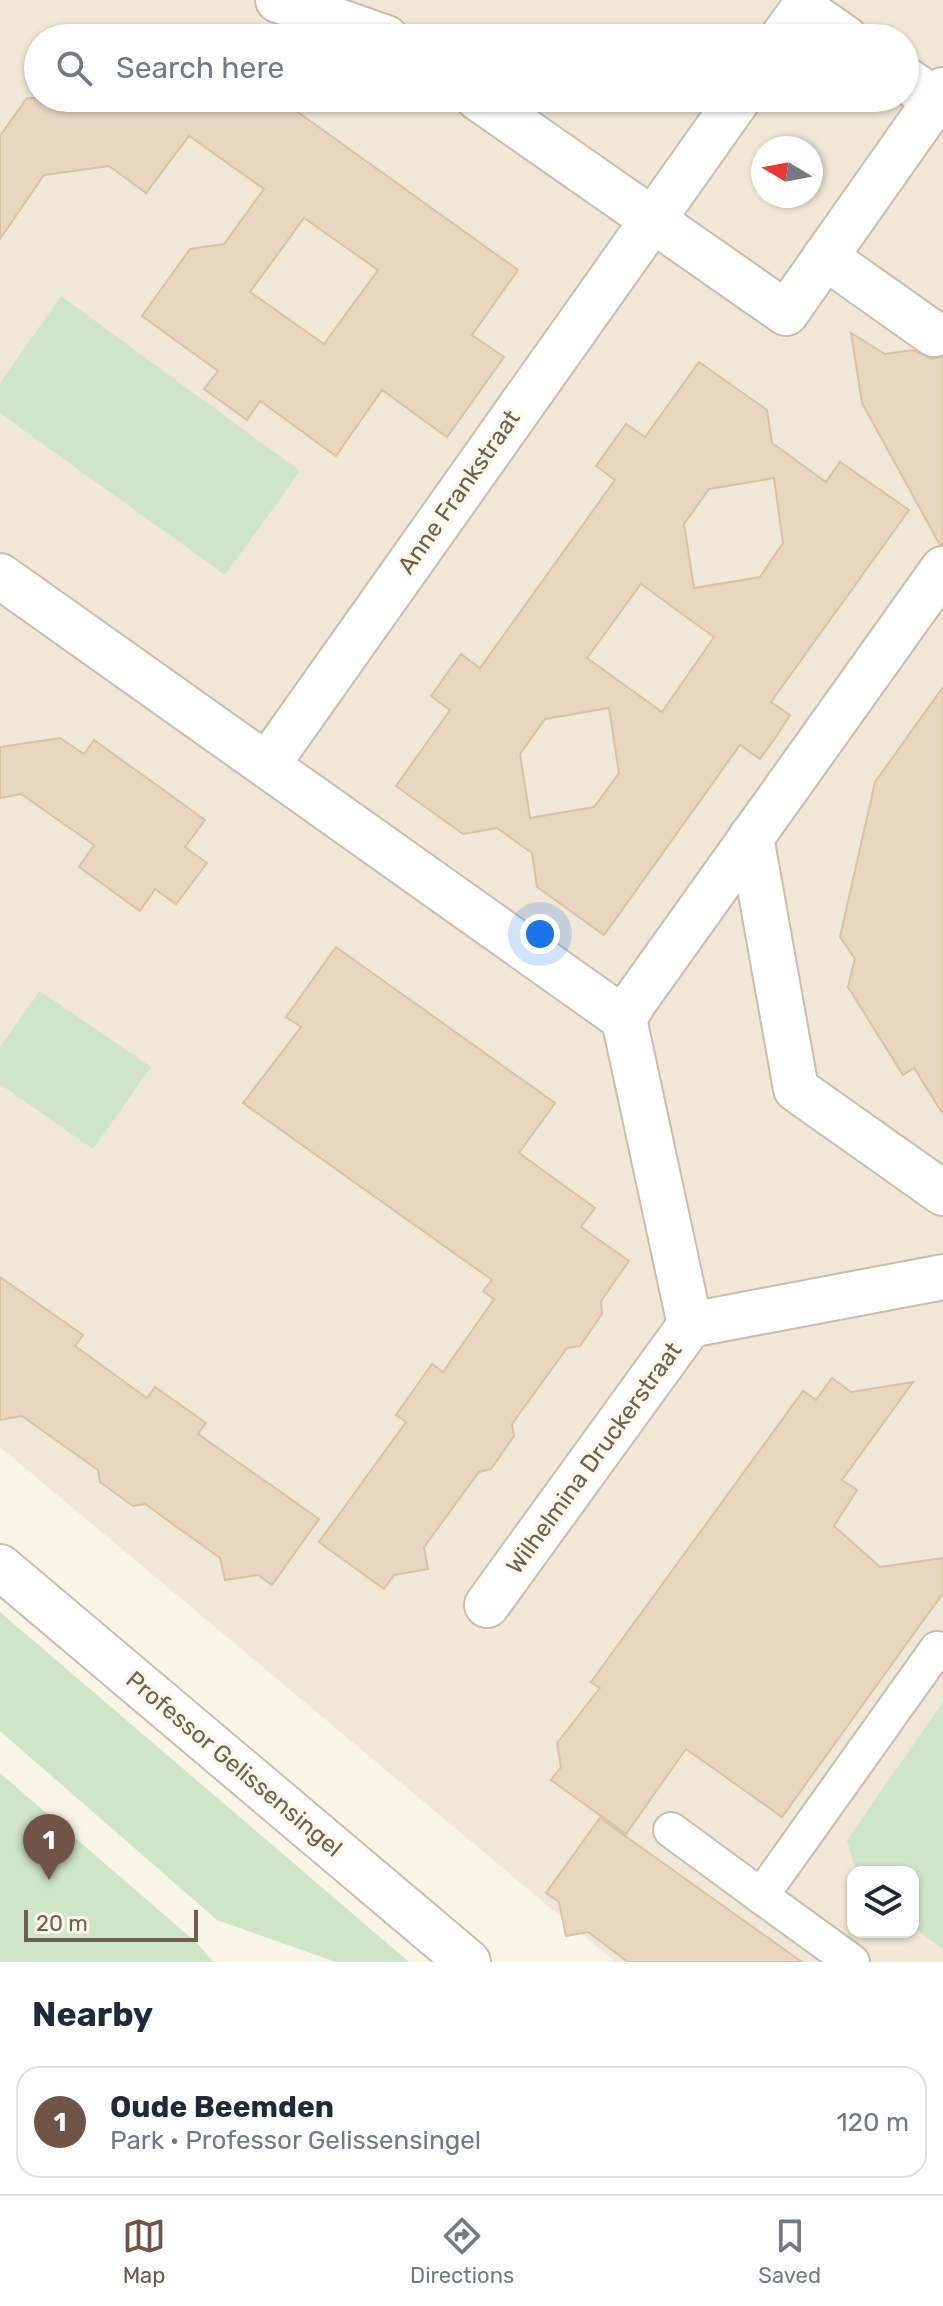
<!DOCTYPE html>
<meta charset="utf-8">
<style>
body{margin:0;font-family:Rubik,sans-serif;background:#f2f2f3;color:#1f2937}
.controls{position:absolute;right:24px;bottom:24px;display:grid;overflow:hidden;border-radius:16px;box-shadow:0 2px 6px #0004}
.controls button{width:72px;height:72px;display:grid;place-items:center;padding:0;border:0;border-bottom:2px solid #e0e1e3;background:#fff;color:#1f2937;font:40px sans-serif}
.compass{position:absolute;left:751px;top:136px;width:72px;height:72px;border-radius:50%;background:#fff;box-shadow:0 2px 6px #0004;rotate:280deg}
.scale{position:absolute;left:24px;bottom:20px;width:174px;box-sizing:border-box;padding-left:8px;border:4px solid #6f5f4e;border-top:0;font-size:22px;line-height:28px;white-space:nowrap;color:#6f5f4e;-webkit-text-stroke:6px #fcf8ec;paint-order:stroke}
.you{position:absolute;left:540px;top:934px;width:28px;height:28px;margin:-20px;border:6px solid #fff;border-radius:50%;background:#1a73e8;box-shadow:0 0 0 12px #1a73e833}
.badge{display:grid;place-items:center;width:52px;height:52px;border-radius:50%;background:#705448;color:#fff;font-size:26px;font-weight:700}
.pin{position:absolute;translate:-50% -66px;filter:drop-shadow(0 2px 4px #0008)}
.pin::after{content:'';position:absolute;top:42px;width:28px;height:24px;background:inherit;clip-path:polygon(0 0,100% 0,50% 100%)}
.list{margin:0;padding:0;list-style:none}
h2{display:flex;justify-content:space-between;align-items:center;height:104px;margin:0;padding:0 32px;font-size:34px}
h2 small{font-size:26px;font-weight:400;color:#747a83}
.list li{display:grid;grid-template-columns:52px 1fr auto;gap:24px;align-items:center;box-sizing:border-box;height:112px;margin:0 16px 16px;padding:0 16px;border:2px solid #e0e1e3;border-radius:24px}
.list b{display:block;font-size:30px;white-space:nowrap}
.list p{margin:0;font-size:26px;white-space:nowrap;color:#747a83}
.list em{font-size:26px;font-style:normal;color:#747a83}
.icon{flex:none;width:44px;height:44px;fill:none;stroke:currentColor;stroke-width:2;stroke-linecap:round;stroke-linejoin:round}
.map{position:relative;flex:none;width:943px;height:1962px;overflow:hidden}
.search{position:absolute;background:#fff;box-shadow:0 2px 6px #0004;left:24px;right:24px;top:24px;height:88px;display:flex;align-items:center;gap:20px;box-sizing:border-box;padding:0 28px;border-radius:44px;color:#747a83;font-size:30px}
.sheet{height:232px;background:#fff}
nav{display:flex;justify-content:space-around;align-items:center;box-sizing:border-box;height:112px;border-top:2px solid #e0e1e3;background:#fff;font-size:22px;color:#747a83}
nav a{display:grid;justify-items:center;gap:4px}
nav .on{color:#705448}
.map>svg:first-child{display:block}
.residential{fill:#f0e7d6;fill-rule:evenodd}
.green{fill:#cee5c7}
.building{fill:#e9d6c0;stroke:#dbc1a4;stroke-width:2;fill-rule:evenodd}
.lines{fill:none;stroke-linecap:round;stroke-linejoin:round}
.lane-casing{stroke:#c9beae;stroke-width:38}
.street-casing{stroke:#c9beae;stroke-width:48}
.secondary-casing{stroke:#cbbfac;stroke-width:48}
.lane{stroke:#fff;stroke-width:34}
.street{stroke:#fff;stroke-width:44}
.secondary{stroke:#fff;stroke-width:44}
.labels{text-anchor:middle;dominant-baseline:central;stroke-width:7;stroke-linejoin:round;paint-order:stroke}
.street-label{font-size:24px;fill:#6f5f4e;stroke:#fcf8ec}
</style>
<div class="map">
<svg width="943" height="1962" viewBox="0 0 943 1962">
<rect width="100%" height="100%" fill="#f9f5e6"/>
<path class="residential" d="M0,0h943v1962h-328l-615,-515zM38,38h867v60h-867zM763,148h48v48h-48zM853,1872h60v60h-60z"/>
<g class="green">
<polygon points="61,296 300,471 225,575 0,413 0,383"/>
<polygon points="40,991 151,1067 93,1149 0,1084 0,1047"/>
<polygon points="0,1612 409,1962 336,1962 217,1920 0,1731"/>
<polygon points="943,1702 943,1949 913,1927 913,1872 856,1872 847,1840"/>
<polygon points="0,1773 198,1944 213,1962 0,1962"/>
</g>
<g class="building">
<path d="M27,98h251l240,172 -46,65 32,22 -57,80 -65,-47 -46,66 -76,-55 -13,19 -43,-31 14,-18 -76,-55 48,-67 34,-5 40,-55 -75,-53 -43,57 -37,-27 -65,9 -44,64v-103zM304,218l74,52 -54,74 -74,-52z"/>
<polygon points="851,333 885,354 913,350 931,359 943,357 943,544 940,545 862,403"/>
<path d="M699,362l68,48 5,33 54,39 14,-20 69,48 -138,192 19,13 -14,22 -16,22 -20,-14 -136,190 -67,-48 -5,-34 -35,-25 -34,6 -67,-48 54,-76 -19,-14 30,-42 19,14 135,-188 -19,-14 30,-42 19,13zM774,478l9,65 -23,34 -66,11 -10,-64 25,-35zM641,584l73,53 -52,75 -75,-54zM609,708l10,65 -25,34 -64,11 -10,-64 25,-35z"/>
<polygon points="943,687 943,1114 914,1068 903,1075 848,987 855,959 840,937 875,782"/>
<polygon points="60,738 84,754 94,740 205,820 185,847 207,863 176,904 155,889 140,911 79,867 94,845 21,794 0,798 0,747"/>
<polygon points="336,947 555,1103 519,1153 595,1208 581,1227 629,1261 601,1301 602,1314 580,1346 567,1348 512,1424 514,1436 491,1469 479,1472 424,1547 428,1569 394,1575 384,1589 319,1542 406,1422 396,1415 432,1364 443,1372 494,1299 483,1291 492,1280 243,1103 301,1027 286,1017"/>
<polygon points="0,1277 83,1335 75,1346 147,1398 155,1387 206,1423 198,1434 319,1519 272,1585 258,1575 225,1580 220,1558 145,1504 133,1506 100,1482 98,1470 22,1416 0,1420"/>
<polygon points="832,1378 851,1392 913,1382 842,1480 857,1490 834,1526 880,1567 943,1558 943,1593 782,1817 686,1749 626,1834 551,1780 561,1767 557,1743 600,1688 591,1682 803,1391 816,1400"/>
<polygon points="600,1818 802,1962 628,1962 588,1932 566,1936 559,1902 546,1893"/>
</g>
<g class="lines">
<defs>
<g id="lane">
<polyline points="671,1830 761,1896"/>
<polyline points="852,1962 761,1896 937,1649 943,1653"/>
</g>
<g id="street">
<polyline points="278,0 386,38"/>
<polyline points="782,38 803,9 845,38"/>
<polyline points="905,79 935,100"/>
<polyline points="478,98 786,313 943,90"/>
<polyline points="825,257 934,334"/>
<polyline points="0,576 624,1019"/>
<polyline points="267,765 739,98"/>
<polyline points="751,837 796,1089 943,1193"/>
<polyline points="624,1019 634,1002 943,569"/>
<polyline points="624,1019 690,1325"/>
<polyline points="487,1605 690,1325 943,1277"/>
</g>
<polyline id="secondary" points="0,1567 468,1962"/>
</defs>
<use href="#lane" class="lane-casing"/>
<use href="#street" class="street-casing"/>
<use href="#secondary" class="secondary-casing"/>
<use href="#lane" class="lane"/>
<use href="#street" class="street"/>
<use href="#secondary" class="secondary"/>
</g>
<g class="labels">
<g class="street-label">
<text transform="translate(459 492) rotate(-55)">Anne Frankstraat</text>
<text transform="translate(594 1458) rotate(-54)">Wilhelmina Druckerstraat</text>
<text transform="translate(234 1764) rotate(40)">Professor Gelissensingel</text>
</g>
</g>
</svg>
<div class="controls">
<button><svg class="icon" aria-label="layers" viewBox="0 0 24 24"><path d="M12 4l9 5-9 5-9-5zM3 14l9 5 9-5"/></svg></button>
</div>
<svg class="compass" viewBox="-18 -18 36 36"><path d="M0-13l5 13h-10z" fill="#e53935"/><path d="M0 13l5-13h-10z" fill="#747a83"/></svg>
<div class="scale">20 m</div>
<div class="you"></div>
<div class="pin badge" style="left:49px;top:1880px">1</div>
<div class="search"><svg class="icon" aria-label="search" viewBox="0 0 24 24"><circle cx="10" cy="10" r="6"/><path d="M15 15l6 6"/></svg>Search here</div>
</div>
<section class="sheet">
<h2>Nearby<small></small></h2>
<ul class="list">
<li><span class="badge">1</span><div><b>Oude Beemden</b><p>Park · Professor Gelissensingel</p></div><em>120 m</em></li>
</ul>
</section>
<nav>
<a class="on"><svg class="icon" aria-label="map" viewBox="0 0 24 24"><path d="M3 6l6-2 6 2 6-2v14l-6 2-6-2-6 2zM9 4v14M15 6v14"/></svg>Map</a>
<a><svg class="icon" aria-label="directions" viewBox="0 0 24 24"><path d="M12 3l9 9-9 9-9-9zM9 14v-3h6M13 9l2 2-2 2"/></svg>Directions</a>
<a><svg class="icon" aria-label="saved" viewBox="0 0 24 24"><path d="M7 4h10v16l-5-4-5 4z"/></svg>Saved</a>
</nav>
